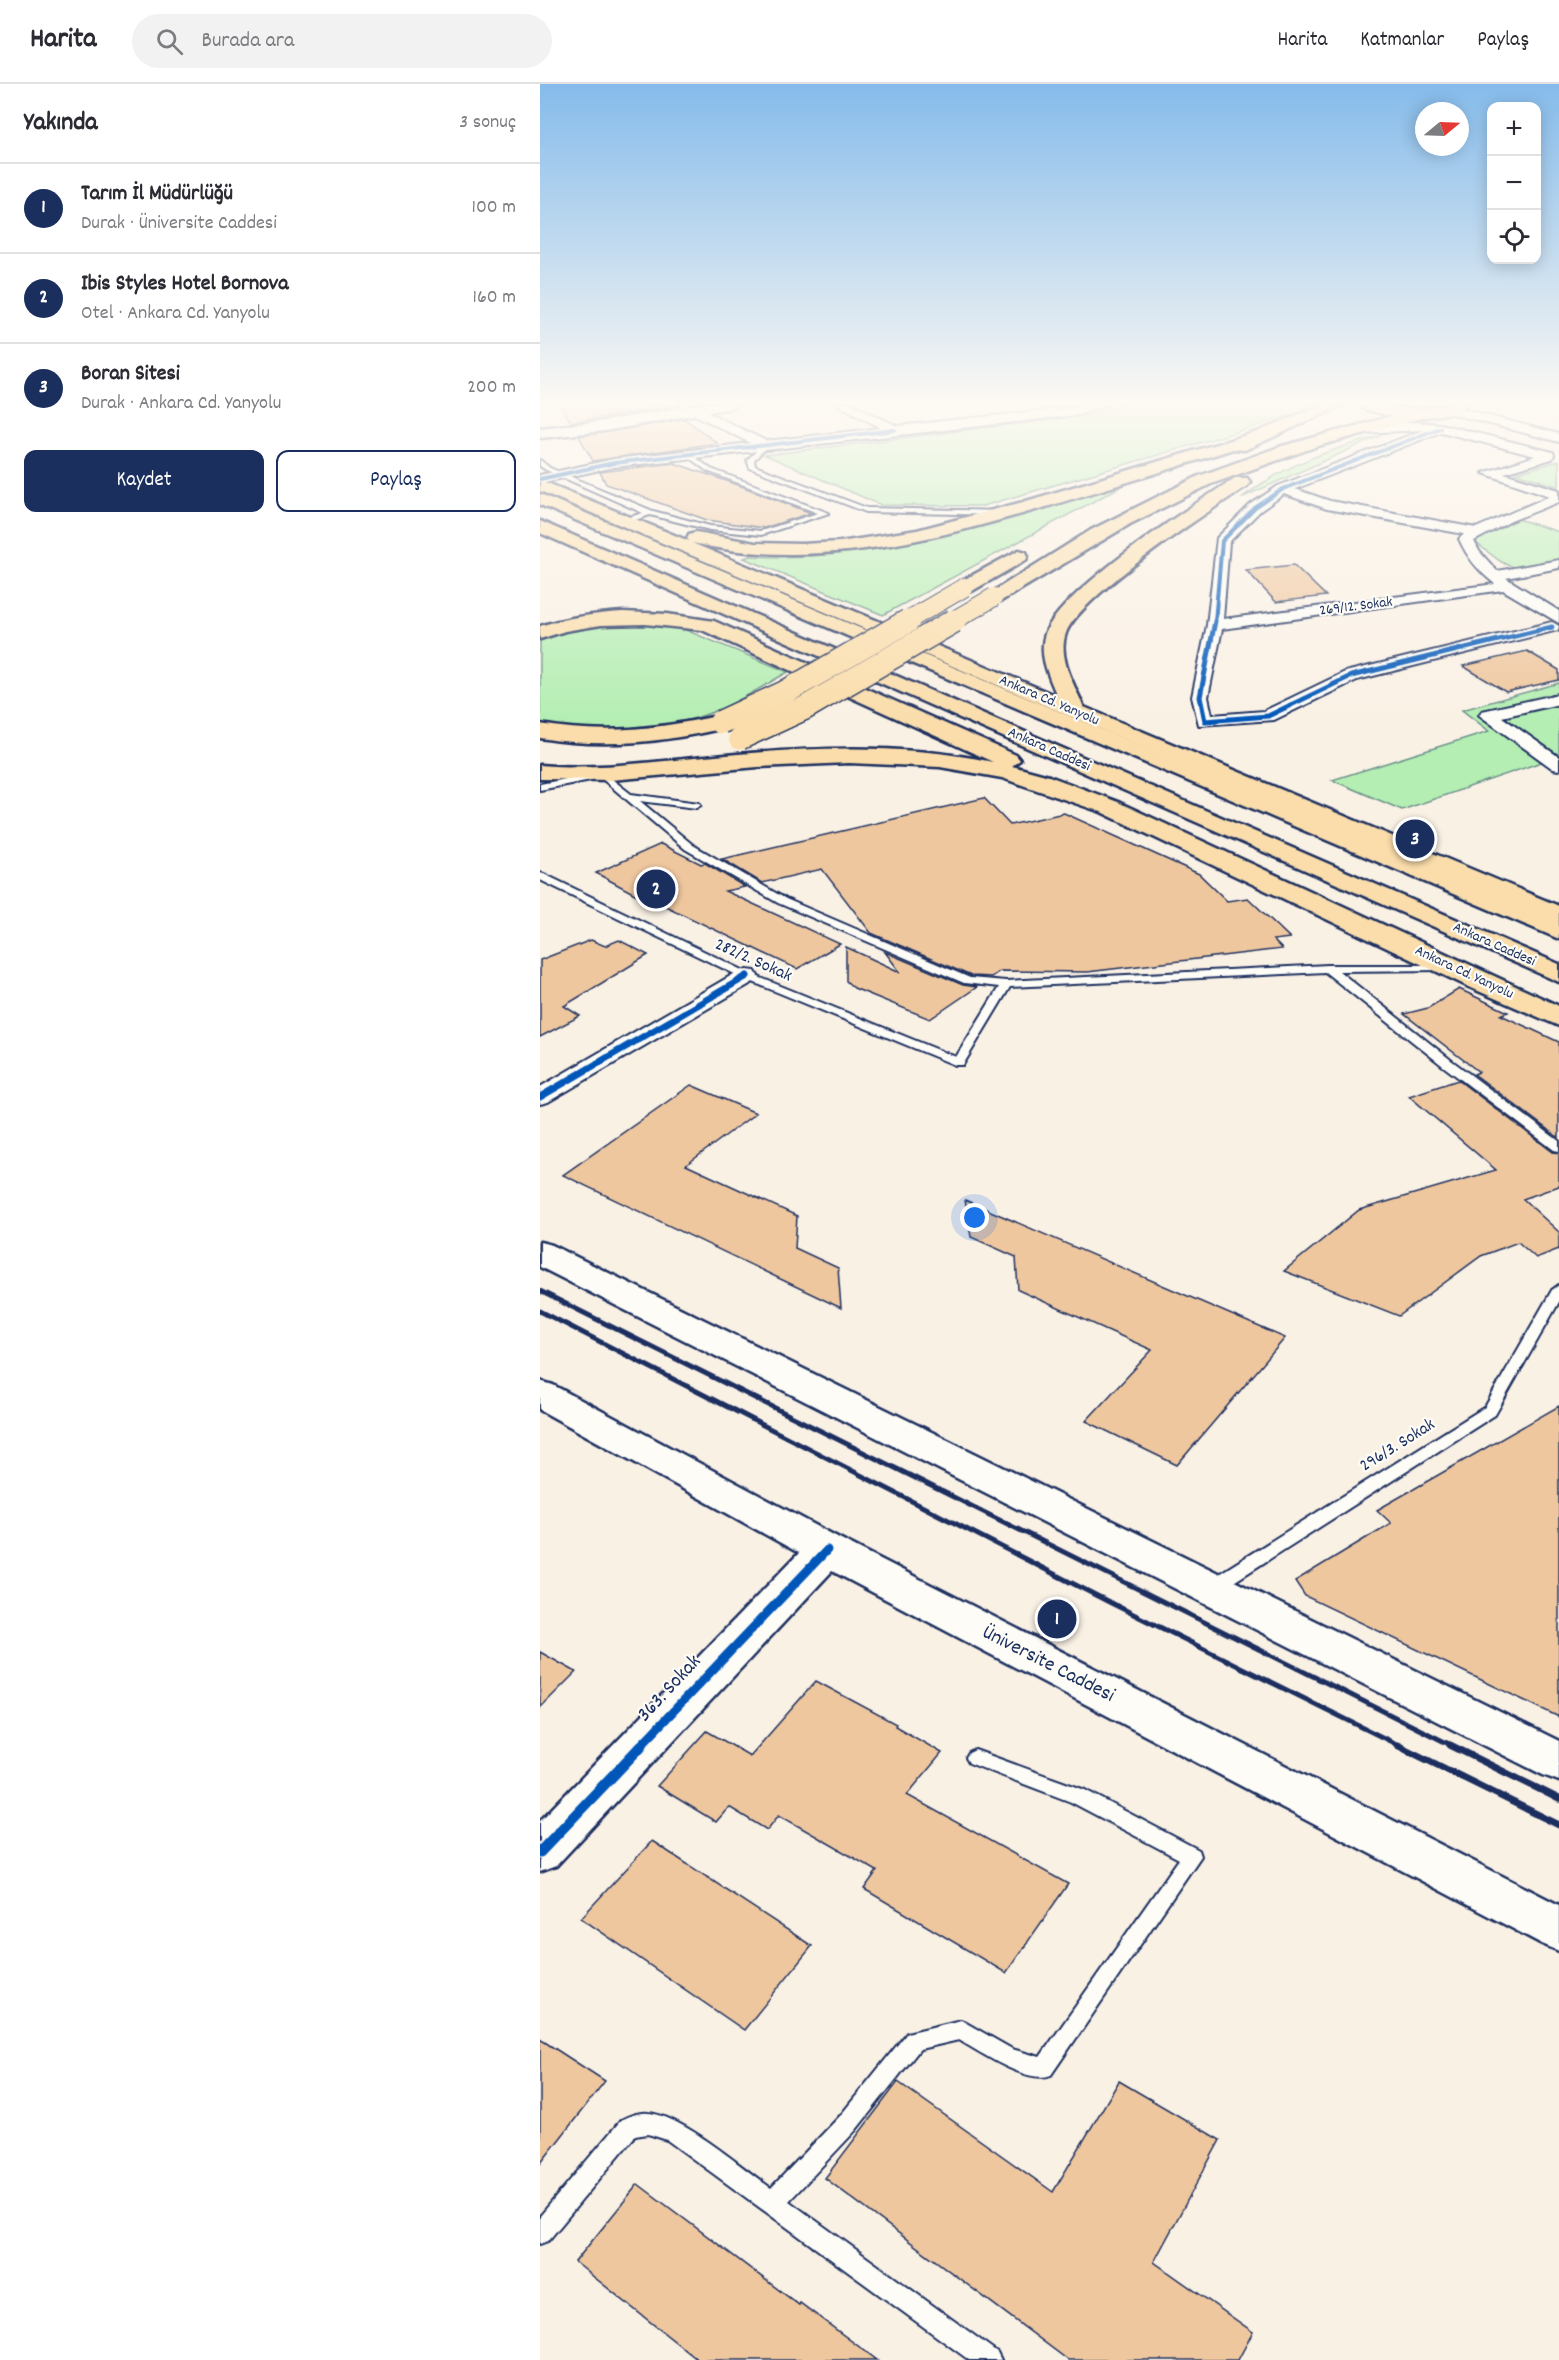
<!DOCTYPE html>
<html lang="tr">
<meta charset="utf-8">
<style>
body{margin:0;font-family:Dekko,sans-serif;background:#f2f2f3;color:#2b2b33}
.controls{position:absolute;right:18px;top:18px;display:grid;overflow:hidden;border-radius:12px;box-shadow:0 3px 15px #0003}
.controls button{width:54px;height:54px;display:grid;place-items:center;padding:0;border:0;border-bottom:2px solid #e1e1e2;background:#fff;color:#2b2b33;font:30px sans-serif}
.compass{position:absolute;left:875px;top:18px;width:54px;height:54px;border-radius:50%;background:#fff;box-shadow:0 3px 15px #0003;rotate:71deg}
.you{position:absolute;left:435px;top:1134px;width:21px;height:21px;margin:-15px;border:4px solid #fff;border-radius:50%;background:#1a73e8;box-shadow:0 0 0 9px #1a73e833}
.badge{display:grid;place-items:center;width:39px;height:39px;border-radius:50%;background:#1b2f5e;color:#fff;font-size:20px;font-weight:700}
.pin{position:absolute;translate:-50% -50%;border:3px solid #fff;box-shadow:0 2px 6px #0006}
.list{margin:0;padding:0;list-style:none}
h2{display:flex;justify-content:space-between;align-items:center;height:78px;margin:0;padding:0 24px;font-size:26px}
h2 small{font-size:20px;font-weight:400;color:#7c7c81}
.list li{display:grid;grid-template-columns:39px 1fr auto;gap:18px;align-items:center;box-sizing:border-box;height:90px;padding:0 24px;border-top:2px solid #e1e1e2}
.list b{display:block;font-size:22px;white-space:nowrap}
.list p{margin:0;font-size:20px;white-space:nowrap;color:#7c7c81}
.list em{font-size:20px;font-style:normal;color:#7c7c81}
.actions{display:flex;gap:12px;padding:18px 24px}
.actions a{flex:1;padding:14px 0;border:2px solid #1b2f5e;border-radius:12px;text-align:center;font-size:21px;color:#1b2f5e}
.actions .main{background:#1b2f5e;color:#fff}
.icon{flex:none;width:33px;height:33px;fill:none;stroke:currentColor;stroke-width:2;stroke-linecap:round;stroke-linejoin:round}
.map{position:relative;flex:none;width:1019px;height:2276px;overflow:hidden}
header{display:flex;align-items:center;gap:36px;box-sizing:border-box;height:84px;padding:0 30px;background:#fff;border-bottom:2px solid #e1e1e2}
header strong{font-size:28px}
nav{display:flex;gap:33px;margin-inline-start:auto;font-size:21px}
.search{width:420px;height:54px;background:#f2f2f3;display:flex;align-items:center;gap:15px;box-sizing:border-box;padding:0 21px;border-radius:33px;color:#7c7c81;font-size:22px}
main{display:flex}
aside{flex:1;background:#fff}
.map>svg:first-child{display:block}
.green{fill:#b4eeb3;stroke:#688e88;stroke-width:1.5}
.building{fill:#efc79f;stroke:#1b2f5e;stroke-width:1.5}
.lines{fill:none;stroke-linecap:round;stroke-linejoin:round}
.lane-casing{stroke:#1b2f5e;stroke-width:4}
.street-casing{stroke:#1b2f5e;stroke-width:4}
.secondary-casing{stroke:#1b2f5e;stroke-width:5}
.primary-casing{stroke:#1b2f5e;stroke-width:5}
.highway-casing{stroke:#1b2f5e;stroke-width:5}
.lane{fill:#fdfcf7;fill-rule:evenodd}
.street{fill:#fdfcf7;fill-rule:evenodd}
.secondary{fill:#fdfcf7;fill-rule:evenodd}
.primary{fill:#faddab;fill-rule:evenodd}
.highway{fill:#faddab;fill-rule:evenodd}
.rail-far1{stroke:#1b2f5e;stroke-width:5}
.rail{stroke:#1b2f5e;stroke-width:7}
.primary-bridge-far1-casing{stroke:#1b2f5e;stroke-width:20;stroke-linecap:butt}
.primary-bridge-casing{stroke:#1b2f5e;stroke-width:26;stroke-linecap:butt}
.primary-bridge-far1{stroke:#faddab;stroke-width:18}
.primary-bridge{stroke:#faddab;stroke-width:23}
.cycleway-far4-casing{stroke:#fdfcf7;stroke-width:6}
.cycleway-far3-casing{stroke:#fdfcf7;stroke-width:8}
.cycleway-far2-casing{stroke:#fdfcf7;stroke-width:10}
.cycleway-far1-casing{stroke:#fdfcf7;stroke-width:13}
.cycleway-casing{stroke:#fdfcf7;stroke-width:15}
.cycleway-far4{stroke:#0057b8;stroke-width:4}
.cycleway-far3{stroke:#0057b8;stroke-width:5}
.cycleway-far2{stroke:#0057b8;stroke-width:7}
.cycleway-far1{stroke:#0057b8;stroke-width:9}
.cycleway{stroke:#0057b8;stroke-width:11}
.labels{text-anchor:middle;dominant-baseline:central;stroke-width:4.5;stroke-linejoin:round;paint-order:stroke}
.far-street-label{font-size:15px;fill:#1b2f5e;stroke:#fdfcf7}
.street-label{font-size:18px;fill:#1b2f5e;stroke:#fdfcf7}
.near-street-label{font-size:21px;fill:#1b2f5e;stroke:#fdfcf7}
</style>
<header>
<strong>Harita</strong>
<div class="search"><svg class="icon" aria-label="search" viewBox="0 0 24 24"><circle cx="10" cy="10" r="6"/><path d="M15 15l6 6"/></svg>Burada ara</div>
<nav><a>Harita</a><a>Katmanlar</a><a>Paylaş</a></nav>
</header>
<main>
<aside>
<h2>Yakında<small>3 sonuç</small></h2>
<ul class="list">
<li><span class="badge">1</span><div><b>Tarım İl Müdürlüğü</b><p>Durak · Üniversite Caddesi</p></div><em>100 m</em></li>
<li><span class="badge">2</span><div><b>Ibis Styles Hotel Bornova</b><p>Otel · Ankara Cd. Yanyolu</p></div><em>160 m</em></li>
<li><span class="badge">3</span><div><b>Boran Sitesi</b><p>Durak · Ankara Cd. Yanyolu</p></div><em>200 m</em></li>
</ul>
<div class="actions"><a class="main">Kaydet</a><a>Paylaş</a></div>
</aside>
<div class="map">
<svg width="1019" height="2276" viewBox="0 0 1019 2276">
<rect width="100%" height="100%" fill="#faf1e5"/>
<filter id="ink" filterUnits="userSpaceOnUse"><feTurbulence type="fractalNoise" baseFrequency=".0167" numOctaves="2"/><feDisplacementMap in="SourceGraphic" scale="12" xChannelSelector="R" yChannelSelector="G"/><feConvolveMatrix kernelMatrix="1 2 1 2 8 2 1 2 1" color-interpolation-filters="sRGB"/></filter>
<g filter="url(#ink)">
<g class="green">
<polygon points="584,319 787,319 710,344 443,422 341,421 225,371 550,331"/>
<path d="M842,351l-141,63c47,-35 86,-47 141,-63z"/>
<polygon points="1019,377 1019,403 976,389"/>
<path d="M626,383l-46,20 -237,128 -139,-57 6,-2c144,9 280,-47 416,-89z"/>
<path d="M978,435l41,13v28c-50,11 -45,13 -85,-19z"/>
<path d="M79,538l57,4 112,46c-25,14 -51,31 -78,41 -55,21 -112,20 -170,13v-88l18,-6z"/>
<polygon points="1019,599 1019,672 862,726 792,696 949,647 922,626"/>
</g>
<g class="building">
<polygon points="19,319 123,319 129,323 31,338"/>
<polygon points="145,335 177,359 53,377 39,352"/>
<polygon points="134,379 201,402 271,429 224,444 167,436 66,400 60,388"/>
<polygon points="754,481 786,512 736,518 706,486"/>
<polygon points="987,567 1019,586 1019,596 966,608 923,582"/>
<polygon points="444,714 470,741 524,729 659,790 687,817 708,814 750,854 733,856 742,865 547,888 460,887 451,893 431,892 331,849 282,785 222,799 182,775"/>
<polygon points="121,760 161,780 165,779 205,803 185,807 300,860 257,885 117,818 113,820 56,789"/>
<polygon points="51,856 65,862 79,856 108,871 24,922 40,932 0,953 0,876"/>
<polygon points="306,863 360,888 345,868 423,901 437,903 390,935 314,904 306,897"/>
<polygon points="919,905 968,928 961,931 1019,958 1019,1054 934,990 939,988 864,930 888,924"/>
<polygon points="918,996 1013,1068 1019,1069 1019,1102 983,1115 1019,1148 1019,1165 996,1174 978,1158 941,1172 859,1232 744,1187 819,1126 956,1086 869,1012"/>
<polygon points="151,1001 216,1029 146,1081 257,1132 255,1164 298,1184 301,1224 23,1091"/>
<polygon points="425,1116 745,1254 637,1381 546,1337 612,1266 478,1206 476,1173 431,1153"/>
<polygon points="1019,1322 1019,1633 765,1512 755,1497 851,1439 837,1426"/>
<polygon points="0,1568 36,1588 0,1624"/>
<polygon points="276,1597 356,1640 355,1642 402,1669 367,1711 528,1800 466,1889 324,1805 337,1787 239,1731 227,1746 189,1723 176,1738 117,1702 167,1647 210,1672"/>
<polygon points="112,1757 272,1862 204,1946 41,1834"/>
<polygon points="0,1955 65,1997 0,2080"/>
<polygon points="579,1997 680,2056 614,2178 713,2248 698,2276 528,2276 285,2094 358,1998 513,2108"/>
<polygon points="98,2100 259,2221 260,2219 337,2276 158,2276 35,2178"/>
</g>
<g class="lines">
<defs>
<g id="lane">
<polygon points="139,319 146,319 158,326 153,327"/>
<polygon points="223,361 228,362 214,376 215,382 327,424 464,427 468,429 464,431 326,428 210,384 207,376"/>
<polygon points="147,370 151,370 171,385 289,429 221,451 170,446 110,431 83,440 79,438 80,436 103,429 6,386 0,382 0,376 10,384 113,427 170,442 221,447 278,429 167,387 147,372"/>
<polygon points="63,688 91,710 159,719 161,721 156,724 100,717 153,761 246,815 430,894 466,897 788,881 907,881 909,883 903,886 799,887 911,976 1019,1057 1019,1067 1014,1066 903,982 785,888 470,903 423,981 415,981 203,894 0,796 0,789 4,790 211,890 416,973 459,903 424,899 238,819 145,765 61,694 0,706 0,700"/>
<polygon points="1019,1201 1019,1218 955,1331 678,1508 672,1509 666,1508 664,1503 666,1498 945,1323 1012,1206"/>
<path d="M435,1666l110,40 114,60 2,6 -150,219c-23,10 -71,-23 -92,-35l-39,9 -64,81 -67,71 208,151 4,8h-32l-302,-220 -19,-6 -13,2 -87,105 -8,3v-28l81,-96c8,-4 19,-8 27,-7 34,2 94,55 123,75l69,-72 67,-83 54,-13 51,29 28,8 139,-198 -108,-57 -102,-39 -3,-5 3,-5z"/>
</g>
<g id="street">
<polygon points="295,319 310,319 357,342 537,323 553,319 571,319 538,331 74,383 0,399 0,391 74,375 210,359 151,329 149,326 155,322 226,357 341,344"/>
<polygon points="908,321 1019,350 1019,358 904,328 904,322"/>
<path d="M875,338l25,2 113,28 1,3 -2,4 -48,14 55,17v12l-48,19 -37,20 5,10 18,20 62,-11v8l-53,10 53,33v12l-56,-33 -281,39 -14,68 4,18 52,-4 81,-39 207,-50 7,4 -1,4 -201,50 -83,40 -75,5 -7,-28 15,-72 10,-87 33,-33 28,-19 145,-56 -62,3 -6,-4 2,-3zM901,348l94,24 -52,17 67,23 -74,32 -146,-27 -35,-12zM744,410l43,15 137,25 -5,5c8,18 19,32 36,45l-272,35 6,-77 31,-31z"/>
<polygon points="1019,610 1019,620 962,633 1019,673 1019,686 1013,685 939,631 942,627"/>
<polygon points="207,886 215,887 218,892 215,897 8,1018 0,1020 0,1003 199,887"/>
</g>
<g id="secondary">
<polygon points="167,319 199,319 191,324 65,347 0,354 0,344 65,337"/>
<polygon points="0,1158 12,1161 1019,1657 1019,1697 1003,1691 0,1183"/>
<polygon points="0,1297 13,1301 301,1455 1019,1821 1019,1867 1002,1860 292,1487 16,1782 0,1788 0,1737 259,1469 0,1326"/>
</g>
<g id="primary">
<path d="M786,319h21l-102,47 -12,-1c-62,20 -125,39 -187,58 -116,34 -234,64 -354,36l365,153c-8,-19 -19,-41 -12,-62 15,-43 148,-129 190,-156h12l3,4 -3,4c-37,24 -167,110 -181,147 -9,24 9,53 18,74l475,199v18l-1019,-433v-11l149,61 -2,-3 2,-4 7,-2 59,11 47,1 38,-2 77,-12 106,-28 234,-70z"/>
<path d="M814,319c21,-2 41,6 62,6 18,-1 34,-7 52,-6l-11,9 -36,6 -103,28 -107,38 -81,40 -129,77h-14l-3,-4 107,-67 108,-54 80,-29 113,-31 -26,-6z"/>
<polygon points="479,466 486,468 488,472 486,476 432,507 425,509 415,503 418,499"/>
<path d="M83,528l44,2 47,7 302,134 4,5 -8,6 37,10 69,26 441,204v20l-90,-39 -368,-175 -99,-34 -62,-11 -91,-4 -91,4 -147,13 -71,-1v-14c56,5 109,-3 165,-8 95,-9 193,-15 288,5l-291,-132 -57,-6 -44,1 -36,6 -25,8v-13c27,-9 54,-12 83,-14z"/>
<path d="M181,631l8,2 3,5 -3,5c-63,15 -124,22 -189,11v-14c62,11 120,5 181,-9z"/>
</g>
<g id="highway">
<polygon points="0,410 1019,837 1019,855 0,421"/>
<polygon points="0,437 1019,880 1019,898 0,449"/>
</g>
</defs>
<use href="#lane" class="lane-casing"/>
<use href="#street" class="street-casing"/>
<use href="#secondary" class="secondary-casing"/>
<use href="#primary" class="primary-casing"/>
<use href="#highway" class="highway-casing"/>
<use href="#lane" class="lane"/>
<use href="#street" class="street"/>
<use href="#secondary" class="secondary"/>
<use href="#primary" class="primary"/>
<use href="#highway" class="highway"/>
<g class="rail-far1">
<polyline points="0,1207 913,1662"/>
<polyline points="0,1227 569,1518 860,1662"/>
</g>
<g class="rail">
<polyline points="857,1661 1019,1741"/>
<polyline points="910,1661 1019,1715"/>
</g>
<defs>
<g id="primary-bridge-far1">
<polyline points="365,538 425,503"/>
<polyline points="411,538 454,513"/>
</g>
<g id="primary-bridge">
<polyline points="181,638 244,609 368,537"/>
<polyline points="200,654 265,624 414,537"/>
</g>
</defs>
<use href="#primary-bridge-far1" class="primary-bridge-far1-casing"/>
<use href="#primary-bridge" class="primary-bridge-casing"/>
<use href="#primary-bridge-far1" class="primary-bridge-far1"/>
<use href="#primary-bridge" class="primary-bridge"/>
<defs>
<g id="cycleway-far4">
<polyline points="0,395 74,379 355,346"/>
<polyline points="675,538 682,457 715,424 743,405 900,344"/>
</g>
<polyline id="cycleway-far3" points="675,537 660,613 665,637 728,632 811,592 1012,543"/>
<polyline id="cycleway-far2" points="0,1013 207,892"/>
<polyline id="cycleway-far1" points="100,1662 287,1466"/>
<polyline id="cycleway" points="0,1768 102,1661"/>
</defs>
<use href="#cycleway-far4" class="cycleway-far4-casing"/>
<use href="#cycleway-far3" class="cycleway-far3-casing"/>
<use href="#cycleway-far2" class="cycleway-far2-casing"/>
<use href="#cycleway-far1" class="cycleway-far1-casing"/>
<use href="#cycleway" class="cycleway-casing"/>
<use href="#cycleway-far4" class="cycleway-far4"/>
<use href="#cycleway-far3" class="cycleway-far3"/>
<use href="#cycleway-far2" class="cycleway-far2"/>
<use href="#cycleway-far1" class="cycleway-far1"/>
<use href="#cycleway" class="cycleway"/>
</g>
</g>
<linearGradient id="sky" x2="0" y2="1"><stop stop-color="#85bbeb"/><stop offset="0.5" stop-color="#fdf9f3"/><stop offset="1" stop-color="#fdf9f3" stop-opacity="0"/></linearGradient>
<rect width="1019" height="637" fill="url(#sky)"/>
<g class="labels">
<g class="far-street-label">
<text transform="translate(816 523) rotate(-7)">269/12. Sokak</text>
<text transform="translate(509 617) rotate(23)">Ankara Cd. Yanyolu</text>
<text transform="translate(509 666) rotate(24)">Ankara Caddesi</text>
<text transform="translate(954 861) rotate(24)">Ankara Caddesi</text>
<text transform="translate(924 889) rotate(25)">Ankara Cd. Yanyolu</text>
</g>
<g class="street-label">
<text transform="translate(213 877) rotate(24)">282/2. Sokak</text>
<text transform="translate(858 1362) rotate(-32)">296/3. Sokak</text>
</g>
<g class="near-street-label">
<text transform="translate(508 1581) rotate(27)">Üniversite Caddesi</text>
<text transform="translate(130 1605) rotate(-47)">363. Sokak</text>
</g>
</g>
</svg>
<div class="controls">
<button>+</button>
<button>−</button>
<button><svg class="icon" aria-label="locate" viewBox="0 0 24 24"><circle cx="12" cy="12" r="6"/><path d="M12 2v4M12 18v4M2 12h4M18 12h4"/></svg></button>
</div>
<svg class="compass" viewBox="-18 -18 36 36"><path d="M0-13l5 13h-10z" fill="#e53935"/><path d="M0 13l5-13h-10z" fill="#7c7c81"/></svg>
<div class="you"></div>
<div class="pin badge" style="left:517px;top:1535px">1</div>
<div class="pin badge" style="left:116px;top:805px">2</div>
<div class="pin badge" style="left:875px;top:755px">3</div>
</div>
</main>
